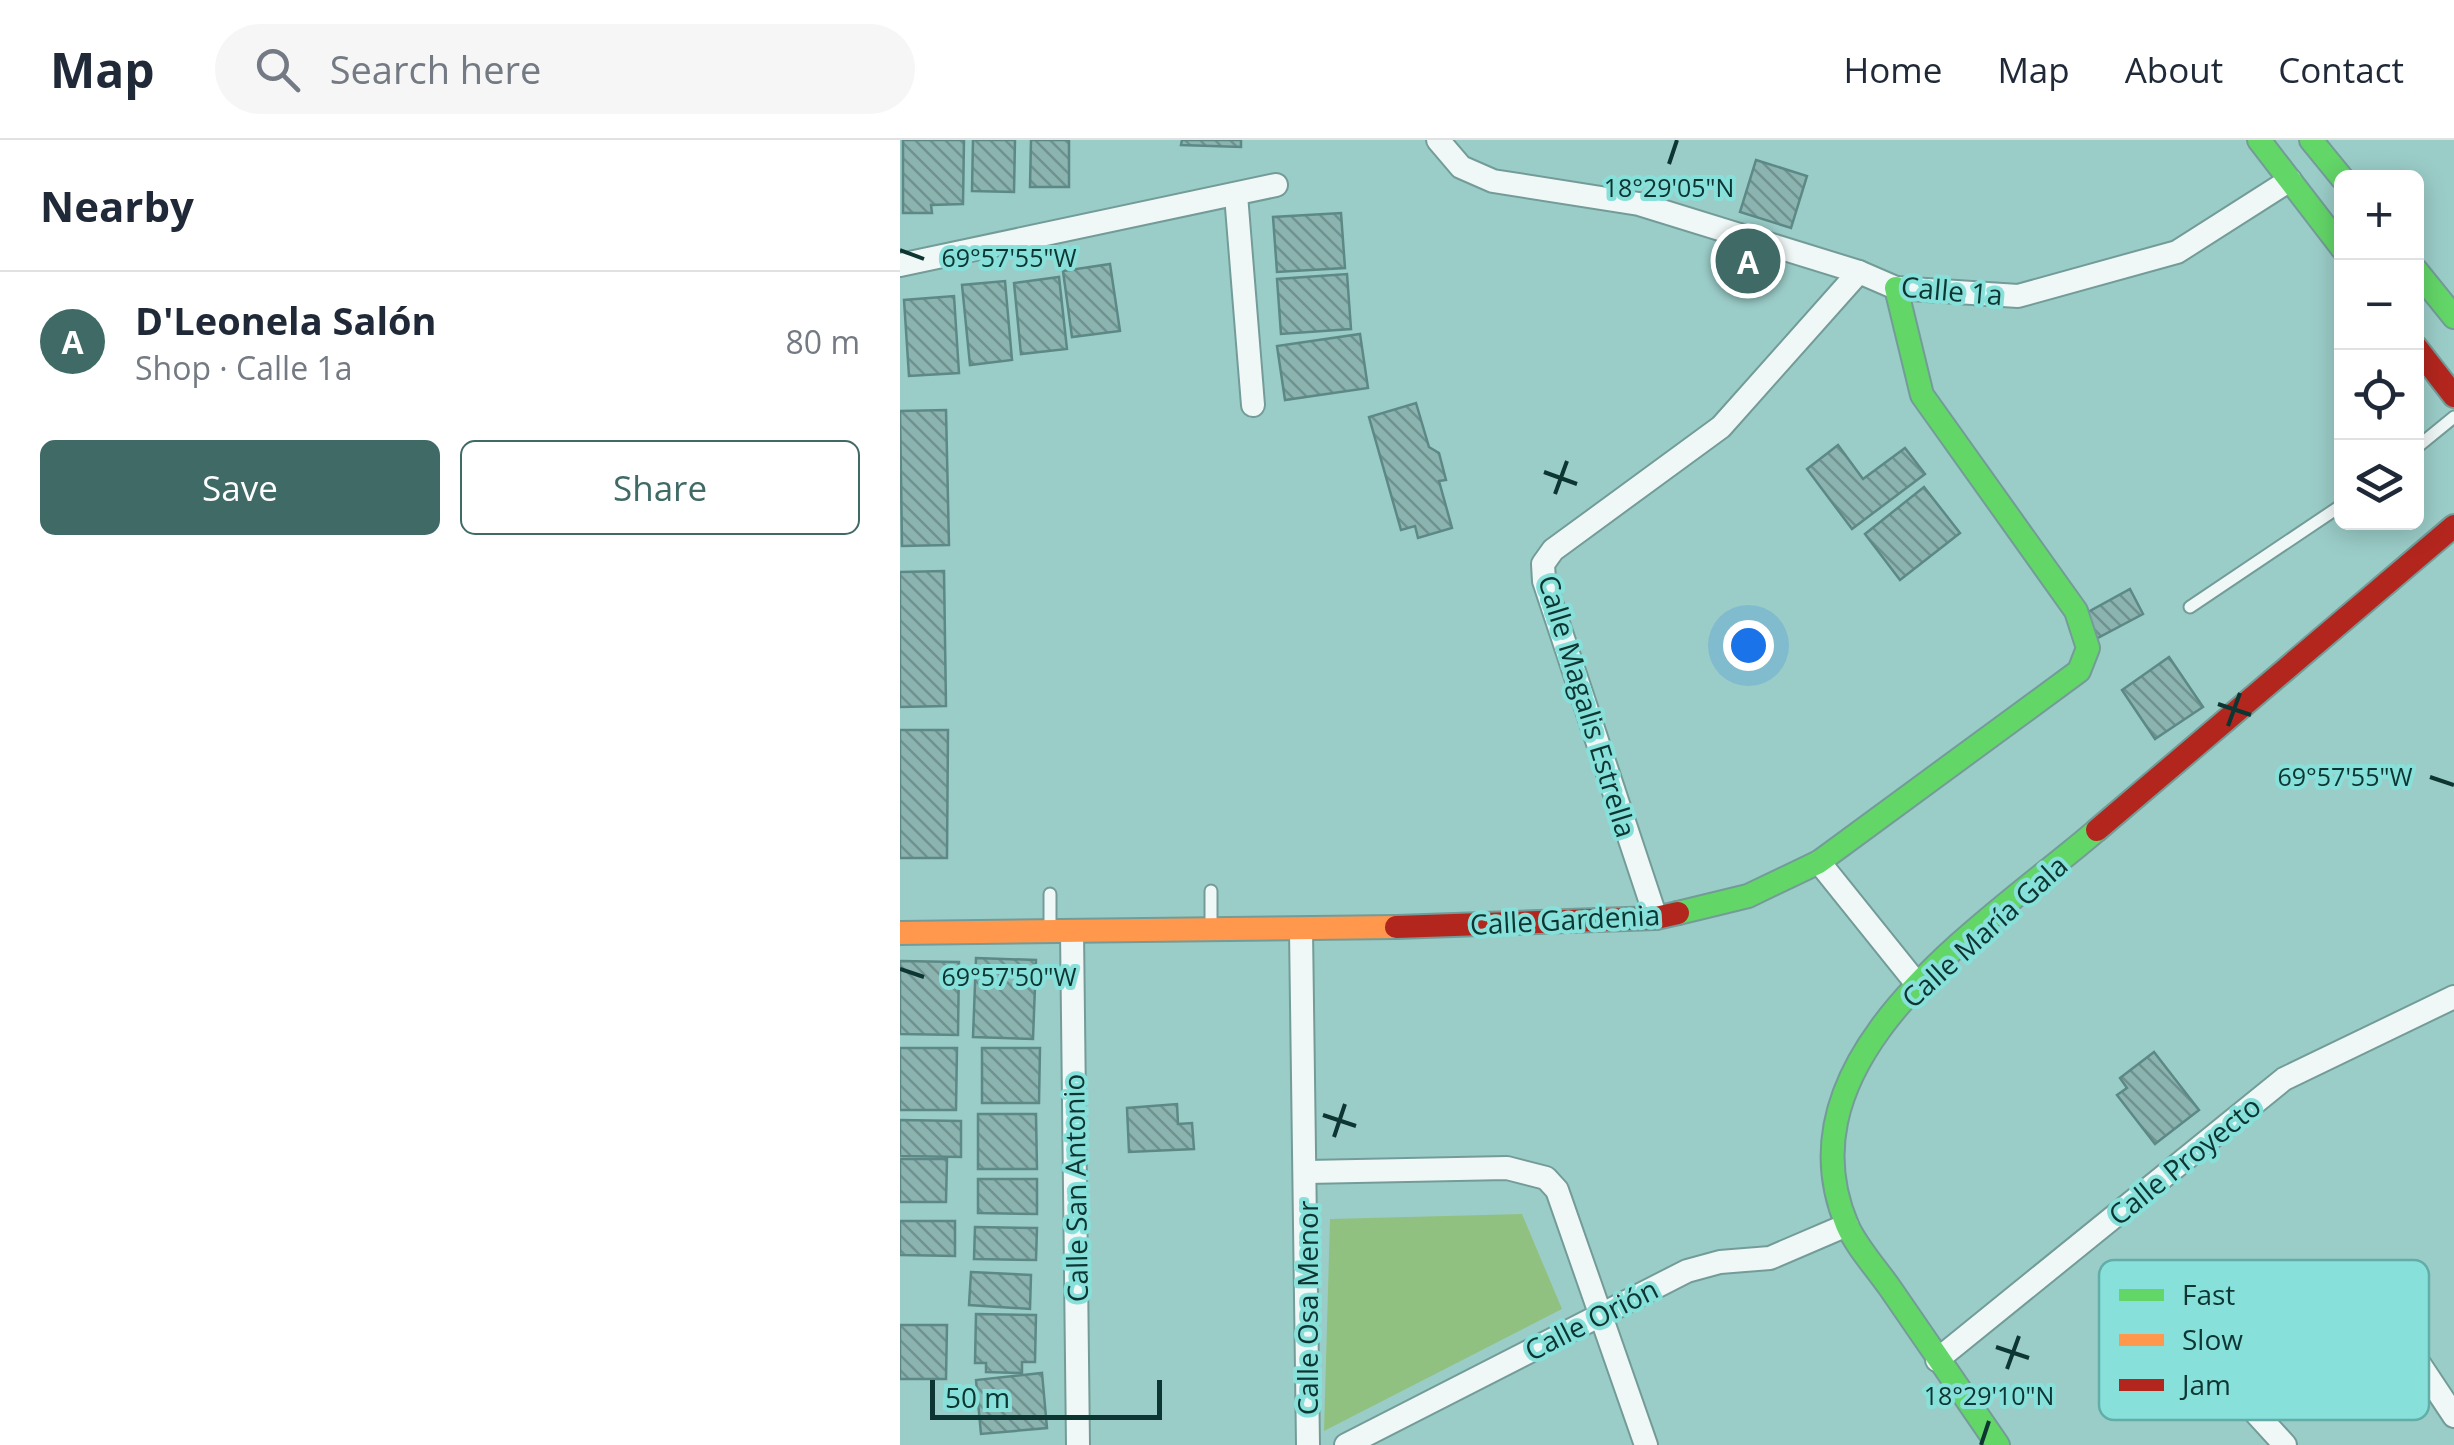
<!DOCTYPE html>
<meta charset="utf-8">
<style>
body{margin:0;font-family:"Open Sans",sans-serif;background:#f6f6f7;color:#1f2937}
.controls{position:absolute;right:30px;top:30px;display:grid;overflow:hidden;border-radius:15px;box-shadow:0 5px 25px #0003}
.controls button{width:90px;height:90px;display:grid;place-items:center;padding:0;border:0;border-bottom:2px solid #e0e1e3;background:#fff;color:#1f2937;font:50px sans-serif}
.scale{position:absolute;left:30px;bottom:25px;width:232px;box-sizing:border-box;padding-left:10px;border:5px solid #0d3532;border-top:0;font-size:28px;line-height:35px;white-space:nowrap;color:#0d3532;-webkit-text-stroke:8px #87e1da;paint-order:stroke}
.you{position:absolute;left:848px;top:505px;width:35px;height:35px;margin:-25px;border:8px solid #fff;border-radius:50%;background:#1a73e8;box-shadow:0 0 0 15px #1a73e833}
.badge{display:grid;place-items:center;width:65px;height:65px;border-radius:50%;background:#3f6a66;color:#fff;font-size:32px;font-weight:700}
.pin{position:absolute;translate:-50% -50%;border:5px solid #fff;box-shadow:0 2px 10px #0006}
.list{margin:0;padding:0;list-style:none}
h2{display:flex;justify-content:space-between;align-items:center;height:130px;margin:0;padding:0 40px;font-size:42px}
h2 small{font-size:32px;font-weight:400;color:#747a83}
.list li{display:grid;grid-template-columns:65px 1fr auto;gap:30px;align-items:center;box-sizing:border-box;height:140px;padding:0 40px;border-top:2px solid #e0e1e3}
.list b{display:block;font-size:38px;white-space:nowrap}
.list p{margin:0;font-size:32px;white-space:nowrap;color:#747a83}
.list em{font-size:32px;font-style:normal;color:#747a83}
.actions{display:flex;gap:20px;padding:30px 40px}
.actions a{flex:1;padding:22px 0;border:2px solid #3f6a66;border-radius:15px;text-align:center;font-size:35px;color:#3f6a66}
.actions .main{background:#3f6a66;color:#fff}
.icon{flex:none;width:55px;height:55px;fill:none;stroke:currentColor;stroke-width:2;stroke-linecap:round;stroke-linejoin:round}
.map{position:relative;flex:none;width:1554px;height:1305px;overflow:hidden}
header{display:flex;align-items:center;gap:60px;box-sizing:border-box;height:140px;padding:0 50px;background:#fff;border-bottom:2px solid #e0e1e3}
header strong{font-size:48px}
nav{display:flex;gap:55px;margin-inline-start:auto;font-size:35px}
.search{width:700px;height:90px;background:#f6f6f7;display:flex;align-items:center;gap:25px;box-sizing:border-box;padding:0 35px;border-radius:55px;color:#747a83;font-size:38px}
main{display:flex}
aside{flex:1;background:#fff}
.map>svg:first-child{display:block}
.park{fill:#91c180}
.building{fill:url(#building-back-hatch);stroke:#5c8985;stroke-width:2.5}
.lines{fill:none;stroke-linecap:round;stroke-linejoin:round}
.lane-casing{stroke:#739c98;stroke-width:15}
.street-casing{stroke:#739c98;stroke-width:26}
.fast-casing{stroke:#739c98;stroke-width:26}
.slow-casing{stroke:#739c98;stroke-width:26}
.jam-casing{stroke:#739c98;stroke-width:26}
.lane{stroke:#f0f8f7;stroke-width:11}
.street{stroke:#f0f8f7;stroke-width:22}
.fast{stroke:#63d668;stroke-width:22}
.slow{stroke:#ff974d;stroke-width:22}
.jam{stroke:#b3261e;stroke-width:22}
.ticks{fill:none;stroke:#0d3532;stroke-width:4}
.labels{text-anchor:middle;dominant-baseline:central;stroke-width:8;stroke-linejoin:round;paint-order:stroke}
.street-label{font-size:28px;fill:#0d3532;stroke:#87e1da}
.key{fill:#87e1da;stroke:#62ada8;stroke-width:2.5}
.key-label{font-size:28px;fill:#0d3532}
.ticks-label{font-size:25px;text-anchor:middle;fill:#0d3532;stroke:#87e1da;stroke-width:8;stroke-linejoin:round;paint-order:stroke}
</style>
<header>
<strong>Map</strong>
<div class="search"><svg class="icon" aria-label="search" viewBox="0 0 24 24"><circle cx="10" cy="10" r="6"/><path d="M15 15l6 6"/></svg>Search here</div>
<nav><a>Home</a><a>Map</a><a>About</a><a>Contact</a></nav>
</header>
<main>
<aside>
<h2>Nearby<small></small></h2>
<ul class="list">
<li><span class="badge">A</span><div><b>D'Leonela Salón</b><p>Shop · Calle 1a</p></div><em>80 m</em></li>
</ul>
<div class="actions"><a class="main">Save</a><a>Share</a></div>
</aside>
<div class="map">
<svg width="1554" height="1305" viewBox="0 0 1554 1305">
<defs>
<pattern id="building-back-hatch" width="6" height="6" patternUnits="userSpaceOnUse" patternTransform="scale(2.5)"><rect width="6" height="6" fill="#8bb3af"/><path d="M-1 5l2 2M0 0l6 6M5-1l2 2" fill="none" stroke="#70928f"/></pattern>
</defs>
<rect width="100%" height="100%" fill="#9bcdc8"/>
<polygon class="park" points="622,1074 662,1169 424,1291 430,1079"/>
<g class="building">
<polygon points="3,0 64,0 63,64 31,65 32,73 3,73"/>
<polygon points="73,0 115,0 114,52 72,51"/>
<polygon points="131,0 169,0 169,47 130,47"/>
<polygon points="282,0 341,0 341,7 281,5"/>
<polygon points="856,20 907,36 891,88 840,72"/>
<polygon points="441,73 445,128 377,132 373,77"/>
<polygon points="210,124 220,191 172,197 163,131"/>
<polygon points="447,134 451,189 381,194 377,139"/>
<polygon points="159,137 167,209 121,214 114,143"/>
<polygon points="105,141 112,220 70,225 62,145"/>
<polygon points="54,156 59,233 9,236 4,160"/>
<polygon points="460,194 468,248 385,260 377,206"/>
<polygon points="516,263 529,307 539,313 546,340 539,341 552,388 518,398 515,386 501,390 469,277"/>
<polygon points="46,270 49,405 2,406 0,271"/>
<polygon points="938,305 963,339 1005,308 1025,334 952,389 907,329"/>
<polygon points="1024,347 1060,393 1000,440 965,394"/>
<polygon points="44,431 46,566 0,567 0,432"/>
<polygon points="1230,449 1243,474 1192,501 1179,477"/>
<polygon points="1269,517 1303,567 1255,599 1222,550"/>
<polygon points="0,590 48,590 47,718 0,718"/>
<polygon points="76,818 136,820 133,899 73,897"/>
<polygon points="0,821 59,822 58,895 0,894"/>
<polygon points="0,908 57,908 56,970 0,970"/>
<polygon points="82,908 140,908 139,963 82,963"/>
<polygon points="1254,912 1299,970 1255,1004 1217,955 1227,948 1220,938"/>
<polygon points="277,964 278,984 292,983 294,1009 229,1012 227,968"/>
<polygon points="78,974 136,974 137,1029 78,1029"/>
<polygon points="0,980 61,981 61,1017 0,1016"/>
<polygon points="0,1019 47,1019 46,1062 0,1062"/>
<polygon points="78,1039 137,1039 137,1074 78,1073"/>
<polygon points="0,1081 55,1081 55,1116 0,1115"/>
<polygon points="75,1087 137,1088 136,1120 74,1119"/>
<polygon points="71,1132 131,1135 130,1169 69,1165"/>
<polygon points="76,1174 136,1175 135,1222 122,1222 122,1233 86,1232 86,1223 75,1223"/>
<polygon points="0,1185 47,1185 46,1239 0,1239"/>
<polygon points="142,1233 147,1288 81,1294 76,1240"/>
</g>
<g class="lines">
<defs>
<g id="lane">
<polyline points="1516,308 1554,277"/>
<polyline points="1290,467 1442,365"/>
<polyline points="150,754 150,787"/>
<polyline points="311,787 311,751"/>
</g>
<g id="street">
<polyline points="538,0 561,27 593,41 739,64 959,132 996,148 1118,156 1277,112 1390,40"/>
<polyline points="336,55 353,265"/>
<polyline points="0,125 376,45"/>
<polyline points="919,722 1017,844"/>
<polyline points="756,778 644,441 643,424 653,410 821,287 959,132"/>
<polyline points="401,790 408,1305"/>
<polyline points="172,791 178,1305"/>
<polyline points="407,1032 607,1028 646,1038 657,1050 746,1305"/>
<polyline points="1461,1136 1554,1276"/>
<polyline points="1037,1220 1384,939 1554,857"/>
<polyline points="1342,1258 1385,1305"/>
<polyline points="446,1305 787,1131 820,1122 870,1118 947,1085"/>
</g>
<g id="fast">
<polyline points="1359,0 1442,108"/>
<polyline points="1411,0 1442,38"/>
<polyline points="1516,130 1554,177"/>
<polyline points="778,773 848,756 919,722 1179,531 1188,508 1176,471 1022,255 996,148"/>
<path d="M1098,1305c-36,-52 -72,-105 -108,-157 -14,-20 -34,-42 -43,-63 -72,-170 142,-302 250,-395"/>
</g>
<polyline id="slow" points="0,793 496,787"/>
<g id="jam">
<polyline points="1516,207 1554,256"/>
<polyline points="1197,690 1554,386"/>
<polyline points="496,787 756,778 778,773"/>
</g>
</defs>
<use href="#lane" class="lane-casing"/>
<use href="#street" class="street-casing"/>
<use href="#fast" class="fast-casing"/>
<use href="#slow" class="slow-casing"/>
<use href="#jam" class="jam-casing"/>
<use href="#lane" class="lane"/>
<use href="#street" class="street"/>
<use href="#fast" class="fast"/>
<use href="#slow" class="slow"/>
<use href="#jam" class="jam"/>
</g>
<path class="ticks" d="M769,24l8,-24M0,110l24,9M644,332l33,12M655,354l12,-33M1318,564l33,11M1328,586l12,-33M1530,637l24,8M0,829l24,8M423,975l33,11M434,997l11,-33M1096,1207l33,11M1107,1229l12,-33M1081,1305l8,-24"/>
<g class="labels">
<g class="street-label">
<text transform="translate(1052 150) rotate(5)">Calle 1a</text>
<text transform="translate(688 566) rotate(73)">Calle Magalis Estrella</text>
<text transform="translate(665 779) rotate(-3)">Calle Gardenia</text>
<text transform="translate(1084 791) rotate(-42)">Calle María Gala</text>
<text transform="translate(1284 1020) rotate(-39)">Calle Proyecto</text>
<text transform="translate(175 1048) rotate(-91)">Calle San Antonio</text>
<text transform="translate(407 1168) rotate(-90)">Calle Osa Menor</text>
<text transform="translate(691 1179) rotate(-27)">Calle Orión</text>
</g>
</g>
<rect x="1199" y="1120" width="330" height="160" rx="15" class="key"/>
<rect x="1219" y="1149" width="45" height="12" fill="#63d668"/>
<rect x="1219" y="1194" width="45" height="12" fill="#ff974d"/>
<rect x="1219" y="1239" width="45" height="12" fill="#b3261e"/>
<g class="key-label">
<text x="1282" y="1165">Fast</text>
<text x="1282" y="1210">Slow</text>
<text x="1282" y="1255">Jam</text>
</g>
<g class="ticks-label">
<text x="769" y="57">18°29'05"N</text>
<text x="109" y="127">69°57'55"W</text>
<text x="1445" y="646">69°57'55"W</text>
<text x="109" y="846">69°57'50"W</text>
<text x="1089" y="1265">18°29'10"N</text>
</g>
</svg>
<div class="controls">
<button>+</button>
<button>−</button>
<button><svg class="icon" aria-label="locate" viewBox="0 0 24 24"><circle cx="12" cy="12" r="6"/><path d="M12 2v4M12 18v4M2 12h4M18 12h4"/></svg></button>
<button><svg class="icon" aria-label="layers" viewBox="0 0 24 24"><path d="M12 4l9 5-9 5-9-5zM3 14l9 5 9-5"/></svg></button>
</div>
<div class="scale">50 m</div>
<div class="you"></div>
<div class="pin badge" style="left:848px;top:121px">A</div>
</div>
</main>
